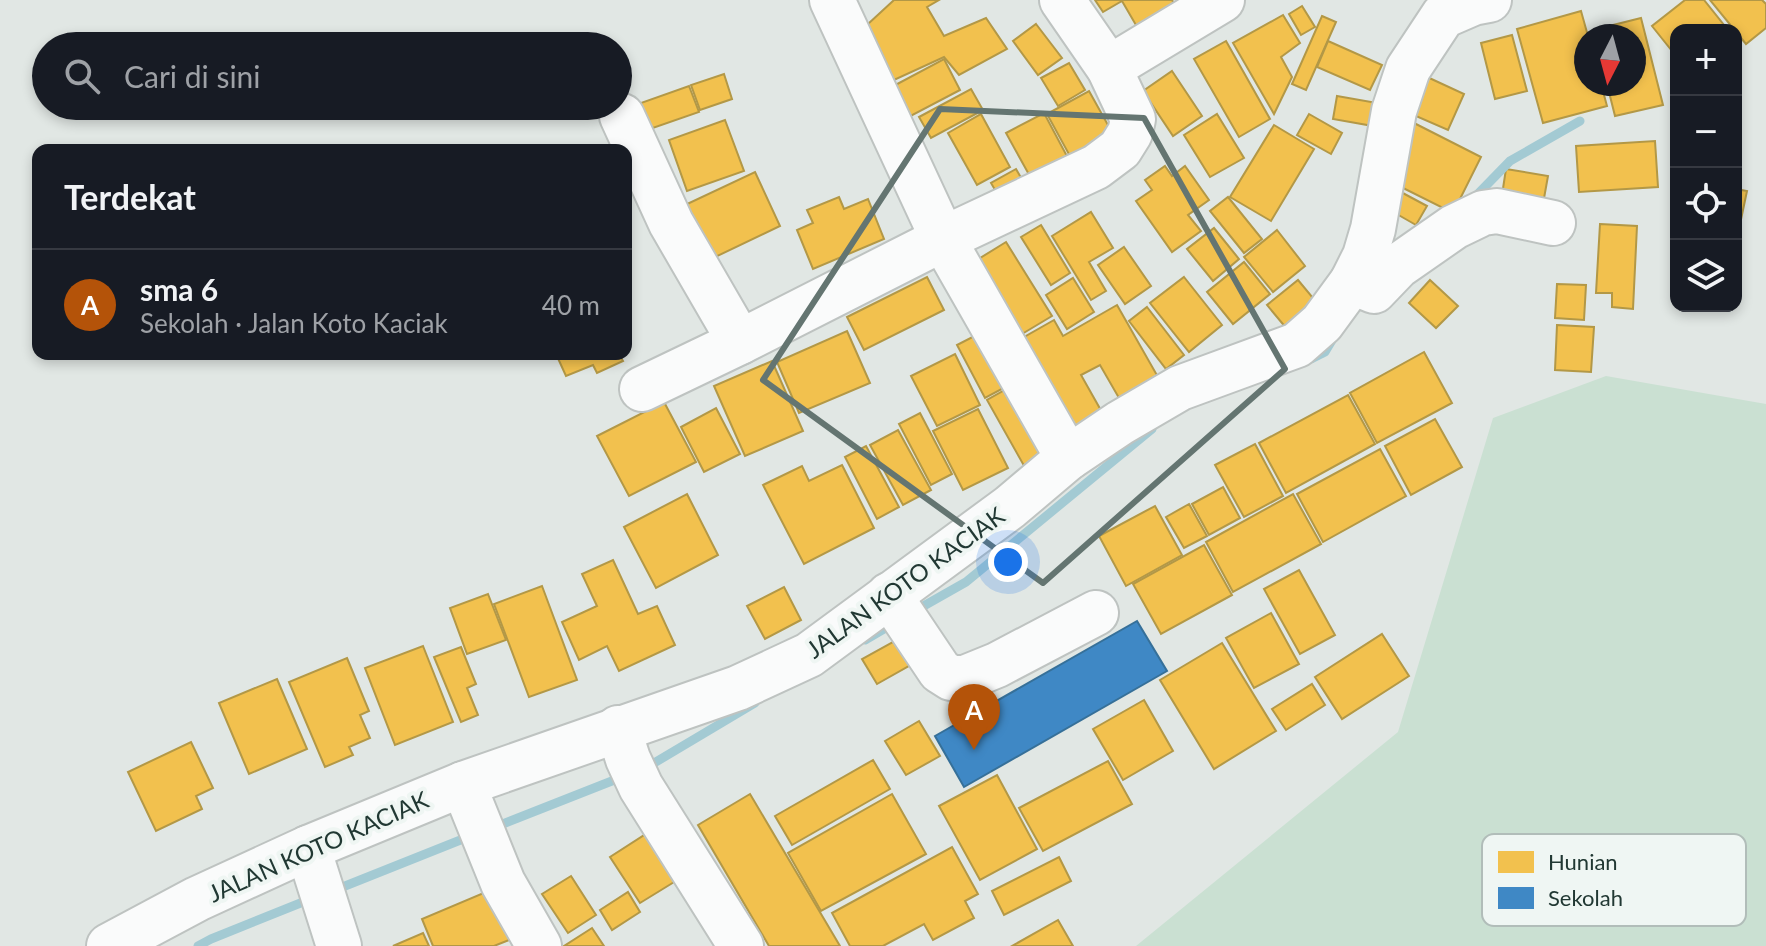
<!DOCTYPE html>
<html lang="id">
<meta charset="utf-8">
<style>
body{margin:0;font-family:Lato,sans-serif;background:#242831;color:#f1f3f6}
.controls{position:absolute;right:24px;top:24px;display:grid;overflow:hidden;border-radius:16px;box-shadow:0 4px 12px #0003}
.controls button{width:72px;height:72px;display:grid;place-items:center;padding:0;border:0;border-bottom:2px solid #363941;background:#171b24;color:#f1f3f6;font:40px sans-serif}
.compass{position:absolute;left:1574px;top:24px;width:72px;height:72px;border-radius:50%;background:#171b24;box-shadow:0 4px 12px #0003;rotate:186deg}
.you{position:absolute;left:1008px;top:562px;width:28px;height:28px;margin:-20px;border:6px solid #fff;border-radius:50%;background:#1a73e8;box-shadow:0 0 0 12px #1a73e833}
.badge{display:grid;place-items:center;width:52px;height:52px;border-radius:50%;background:#b45309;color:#fff;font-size:26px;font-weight:700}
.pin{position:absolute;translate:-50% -66px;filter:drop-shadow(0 2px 4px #0008)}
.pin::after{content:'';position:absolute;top:42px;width:28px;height:24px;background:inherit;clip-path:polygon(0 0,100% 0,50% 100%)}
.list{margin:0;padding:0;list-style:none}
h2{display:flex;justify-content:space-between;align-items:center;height:104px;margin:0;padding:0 32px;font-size:34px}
h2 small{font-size:26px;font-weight:400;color:#9ea1a6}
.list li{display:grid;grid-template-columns:52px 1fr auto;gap:24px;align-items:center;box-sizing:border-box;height:112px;padding:0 32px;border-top:2px solid #363941}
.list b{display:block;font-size:30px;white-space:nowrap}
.list p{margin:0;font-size:26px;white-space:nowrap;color:#9ea1a6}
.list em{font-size:26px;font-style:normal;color:#9ea1a6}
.icon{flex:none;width:44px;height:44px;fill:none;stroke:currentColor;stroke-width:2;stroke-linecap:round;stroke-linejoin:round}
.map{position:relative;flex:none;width:1766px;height:946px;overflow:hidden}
.search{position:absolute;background:#171b24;box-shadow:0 4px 12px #0003;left:32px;top:32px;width:600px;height:88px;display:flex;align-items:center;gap:20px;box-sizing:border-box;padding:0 28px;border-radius:44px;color:#9ea1a6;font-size:30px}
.panel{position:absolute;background:#171b24;box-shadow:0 4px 12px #0003;left:32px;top:144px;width:600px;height:216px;border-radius:16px}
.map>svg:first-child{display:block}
.green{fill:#cae0d2}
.homes{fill:#f2c14e;stroke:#b39846;stroke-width:2}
.schools{fill:#3f88c5;stroke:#367099;stroke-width:2}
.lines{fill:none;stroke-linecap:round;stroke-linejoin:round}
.stream{stroke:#a3cad3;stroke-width:9}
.minor-casing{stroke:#bec3c1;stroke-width:48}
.minor{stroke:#fafbfb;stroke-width:44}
.marked{fill:none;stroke:#647571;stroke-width:6;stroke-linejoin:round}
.labels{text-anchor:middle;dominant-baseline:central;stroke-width:8;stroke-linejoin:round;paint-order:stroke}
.street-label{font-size:24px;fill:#213833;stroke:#eff6f3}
.key{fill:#eff6f3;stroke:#b1bdb9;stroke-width:2}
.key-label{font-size:22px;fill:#213833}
</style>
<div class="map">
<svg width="1766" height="946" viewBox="0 0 1766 946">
<rect width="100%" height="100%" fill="#e1e7e4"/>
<polygon class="green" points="1606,376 1766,404 1766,946 1136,946 1398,732 1493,418"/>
<g class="homes">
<polygon points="894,0 939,0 927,7 944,36 986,18 1007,49 959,75 944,57 894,80 868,24"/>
<polygon points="1095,0 1172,0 1178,10 1140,32 1122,1 1103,12"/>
<polygon points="1685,0 1704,0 1728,30 1676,30 1676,56 1652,26"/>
<polygon points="1710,0 1762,0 1766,4 1766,28 1746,44"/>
<polygon points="1302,6 1315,27 1301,35 1289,14"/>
<polygon points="1581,11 1588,36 1586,84 1601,84 1607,106 1543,123 1517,29"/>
<polygon points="1283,15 1300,43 1281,57 1292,77 1274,114 1233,43"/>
<polygon points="1322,16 1336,22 1306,90 1292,84"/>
<polygon points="1641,18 1663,105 1615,116 1607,84 1634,84 1634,36 1594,36 1593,30"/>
<polygon points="1036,24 1062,58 1038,75 1013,41"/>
<polygon points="1512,35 1527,91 1495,99 1481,43"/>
<polygon points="1226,41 1270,119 1239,137 1194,59"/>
<polygon points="1328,41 1382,65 1370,90 1317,67"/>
<polygon points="944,59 960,90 903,120 886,90"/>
<polygon points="1069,63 1085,90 1058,106 1041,78"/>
<polygon points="1172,71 1202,116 1173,136 1143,91"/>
<polygon points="724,74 732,99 700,110 691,85"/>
<polygon points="1425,76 1464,94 1448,130 1409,113"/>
<polygon points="689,86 699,112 647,130 638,104"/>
<polygon points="971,89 983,110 931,138 919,117"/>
<polygon points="1089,91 1113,134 1071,158 1047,114"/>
<polygon points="1337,96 1377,103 1373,126 1333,119"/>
<polygon points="1044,113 1069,160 1032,180 1006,133"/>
<polygon points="981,114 1010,167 977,185 948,133"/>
<polygon points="1217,114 1244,158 1210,177 1184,135"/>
<polygon points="1309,114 1342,133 1331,154 1297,135"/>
<polygon points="725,120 744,171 687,191 669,140"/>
<polygon points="1414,123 1481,157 1453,213 1385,179"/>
<polygon points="1274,125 1314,149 1271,221 1230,197"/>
<polygon points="1655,141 1658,187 1579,192 1576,146"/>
<polygon points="1165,166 1172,176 1185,166 1209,200 1188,215 1201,231 1172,252 1136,201 1152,190 1145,180"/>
<polygon points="1016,169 1027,188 1002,202 991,183"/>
<polygon points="1506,169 1548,176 1541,215 1500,208"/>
<polygon points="755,172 780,226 711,259 685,205"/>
<polygon points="1736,189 1747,191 1739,229 1736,229"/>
<polygon points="1399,191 1427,206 1416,225 1388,209"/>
<polygon points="839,197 844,209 868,199 884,239 813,269 797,230 813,223 807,210"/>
<polygon points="1228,197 1262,239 1244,253 1210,211"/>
<polygon points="1091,212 1113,248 1089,262 1106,291 1091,300 1052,236"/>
<polygon points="1600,224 1637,226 1633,309 1612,307 1612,293 1596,293"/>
<polygon points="1041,225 1070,273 1051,285 1021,237"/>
<polygon points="1214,228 1239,259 1213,281 1187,249"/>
<polygon points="1277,230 1305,266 1273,292 1244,257"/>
<polygon points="1006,242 1052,316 1017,337 972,263"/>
<polygon points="1124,247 1151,286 1125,304 1098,265"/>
<polygon points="1244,262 1270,294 1233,324 1207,292"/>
<polygon points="927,277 944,310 864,350 847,317"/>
<polygon points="1184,277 1222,325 1189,352 1150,303"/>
<polygon points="1073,278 1094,312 1067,329 1046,295"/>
<polygon points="1298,280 1318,304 1287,329 1267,305"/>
<polygon points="1430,280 1458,306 1436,328 1409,303"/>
<polygon points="1557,284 1586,285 1584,320 1555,318"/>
<polygon points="1117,305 1158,377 1119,398 1100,365 1081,375 1103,414 1063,437 1010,345 1054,320 1063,336"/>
<polygon points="1147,307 1184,355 1166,369 1129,321"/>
<polygon points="1557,325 1594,327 1591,372 1555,370"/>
<polygon points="986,330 1013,383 985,398 957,345"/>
<polygon points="847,331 870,383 799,413 777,362"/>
<polygon points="1424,352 1452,403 1377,443 1350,393"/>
<polygon points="556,354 619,354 623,361 597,373 593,365 566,376"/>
<polygon points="955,354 980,405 937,426 911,376"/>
<polygon points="772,361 803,431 745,456 714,386"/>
<polygon points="1010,387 1050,458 1027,471 987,400"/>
<polygon points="1348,395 1375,444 1286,493 1259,443"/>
<polygon points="664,402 696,462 629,496 597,436"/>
<polygon points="716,408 740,454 704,472 681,427"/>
<polygon points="978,409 1008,468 963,490 933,431"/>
<polygon points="920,413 952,474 931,485 899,424"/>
<polygon points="1435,419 1462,467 1411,495 1385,446"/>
<polygon points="898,430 931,490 903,505 870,445"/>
<polygon points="1255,444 1283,496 1244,517 1215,465"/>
<polygon points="866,446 899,507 877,519 845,457"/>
<polygon points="1380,449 1406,496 1323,542 1297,494"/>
<polygon points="842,465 874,528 804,564 763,485 802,466 809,481"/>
<polygon points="1223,487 1240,518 1209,535 1192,504"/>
<polygon points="687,494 718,555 656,588 624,527"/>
<polygon points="1293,494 1321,544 1233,592 1206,542"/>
<polygon points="1189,504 1207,536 1184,548 1166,517"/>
<polygon points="1155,506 1182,555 1126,586 1099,536"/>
<polygon points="1204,545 1232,595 1161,634 1133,584"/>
<polygon points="613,560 638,614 657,606 675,645 619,671 607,646 579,660 562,622 597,606 582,574"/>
<polygon points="1299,570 1335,635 1300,654 1264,589"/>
<polygon points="542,586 577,680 529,697 494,604"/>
<polygon points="784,587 801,620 765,639 747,606"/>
<polygon points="488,594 506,640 467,654 450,608"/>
<polygon points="1271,613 1299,664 1254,688 1226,638"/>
<polygon points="1382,634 1409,676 1342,719 1315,677"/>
<polygon points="900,638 914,663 877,684 862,659"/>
<polygon points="1222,643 1276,731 1214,769 1160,680"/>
<polygon points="423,646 453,722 395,745 365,668"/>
<polygon points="461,647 476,684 467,688 478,715 461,722 434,657"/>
<polygon points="347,658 369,711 360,715 370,738 349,747 353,755 325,767 289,682"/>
<polygon points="277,679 307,749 249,774 219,703"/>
<polygon points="1312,684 1325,705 1286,730 1272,709"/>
<polygon points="1144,700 1173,751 1123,780 1093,729"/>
<polygon points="919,721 940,756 906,775 885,741"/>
<polygon points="191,742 213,788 196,796 202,809 156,831 128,772"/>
<polygon points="873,760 890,789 792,845 775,816"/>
<polygon points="1108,761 1132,804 1043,851 1019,808"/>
<polygon points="997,775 1037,849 980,880 939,806"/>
<polygon points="750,794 840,946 769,946 698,825"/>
<polygon points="892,794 926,854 821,911 788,853"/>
<polygon points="649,832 679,879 640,903 610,857"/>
<polygon points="952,847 978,894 965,901 974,918 933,940 924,924 883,946 850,946 832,913"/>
<polygon points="1059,857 1071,881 1004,915 992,891"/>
<polygon points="571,876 596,915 568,933 542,894"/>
<polygon points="493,889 514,938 494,946 433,946 422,919"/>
<polygon points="628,892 640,912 612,930 600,910"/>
<polygon points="1058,920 1073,946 1012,946"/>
<polygon points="592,928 604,946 564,946"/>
<polygon points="423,933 429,946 393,946"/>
</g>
<polygon class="schools" points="1137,621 1167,671 964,787 935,736"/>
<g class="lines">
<g class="stream">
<polyline points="1472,200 1510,161 1580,121"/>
<polyline points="1311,359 1325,352 1334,337"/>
<polyline points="913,612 966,582 1152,429"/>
<polyline points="865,640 894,623"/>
<polyline points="644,769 755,703"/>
<polyline points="495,827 622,777"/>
<polyline points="335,890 473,835"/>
<polyline points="198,946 211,939 313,898"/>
</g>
<defs>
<g id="minor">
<polyline points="832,0 943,239 1068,458"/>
<polyline points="1109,68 1222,0"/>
<polyline points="622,116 671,223 740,342 943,239 1096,167 1120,149 1130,133 1133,119 1109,68 1062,0"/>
<polyline points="1352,282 1374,291 1398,266 1454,227 1483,213 1497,211 1553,223"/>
<polyline points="642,389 740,342"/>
<polyline points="889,595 940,671 951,678 965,678 997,665 1096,613"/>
<polyline points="618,728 628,759 641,787 741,946"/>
<polyline points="463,784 503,883 539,946"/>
<polyline points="308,848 339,946"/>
<polyline points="109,946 197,899 308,848 463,784 738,688 809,655 1010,507 1068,458 1120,423 1180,388 1297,345 1322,323 1352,282 1365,256 1373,229 1394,111 1408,69 1443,16 1473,3 1489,0"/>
</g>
</defs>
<use href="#minor" class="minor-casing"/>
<use href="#minor" class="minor"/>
</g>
<path class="marked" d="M940,109l204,9 141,251 -242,214 -280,-203z"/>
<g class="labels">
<g class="street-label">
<text transform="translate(905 582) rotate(-36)">JALAN KOTO KACIAK</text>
<text transform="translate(318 846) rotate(-24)">JALAN KOTO KACIAK</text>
</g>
</g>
<rect x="1482" y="834" width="264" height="92" rx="12" class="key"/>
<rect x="1498" y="851" width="36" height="22" fill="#f2c14e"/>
<rect x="1498" y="887" width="36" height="22" fill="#3f88c5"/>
<g class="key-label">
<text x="1548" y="870">Hunian</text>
<text x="1548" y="906">Sekolah</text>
</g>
</svg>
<div class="controls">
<button>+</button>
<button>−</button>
<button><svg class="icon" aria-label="locate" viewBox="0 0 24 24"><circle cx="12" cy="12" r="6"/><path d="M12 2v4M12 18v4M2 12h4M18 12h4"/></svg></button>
<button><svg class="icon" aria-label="layers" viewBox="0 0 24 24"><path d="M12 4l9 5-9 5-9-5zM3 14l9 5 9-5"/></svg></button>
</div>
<svg class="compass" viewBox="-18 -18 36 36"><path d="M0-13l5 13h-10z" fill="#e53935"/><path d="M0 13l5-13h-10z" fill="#9ea1a6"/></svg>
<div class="you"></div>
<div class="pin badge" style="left:974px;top:750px">A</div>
<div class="search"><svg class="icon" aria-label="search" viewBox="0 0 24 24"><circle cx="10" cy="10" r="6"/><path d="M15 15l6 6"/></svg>Cari di sini</div>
<section class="panel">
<h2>Terdekat<small></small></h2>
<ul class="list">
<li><span class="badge">A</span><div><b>sma 6</b><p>Sekolah · Jalan Koto Kaciak</p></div><em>40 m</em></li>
</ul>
</section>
</div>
